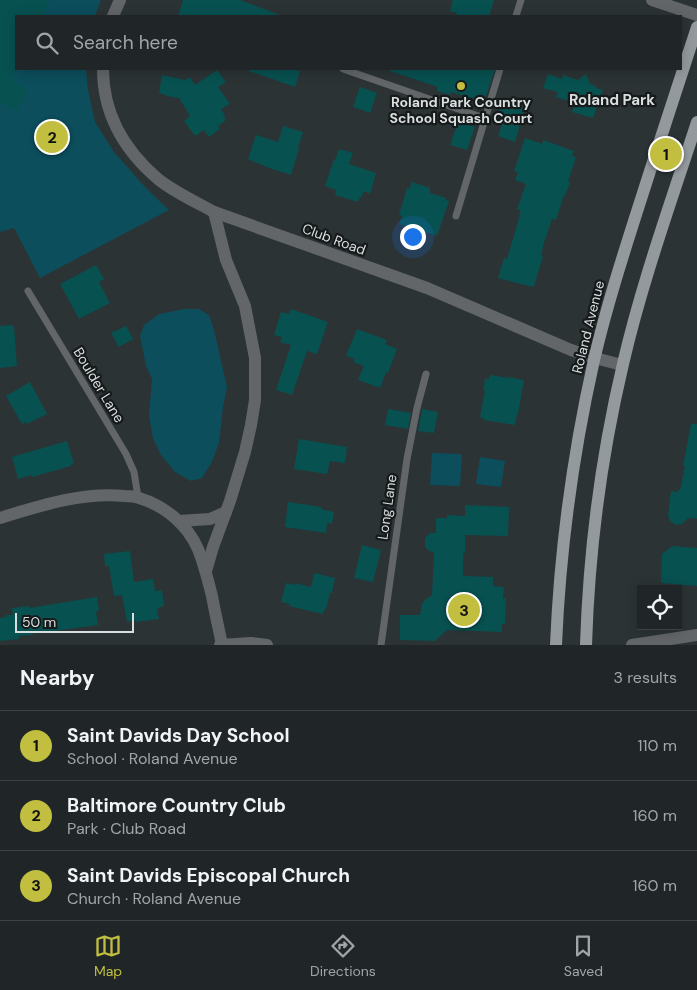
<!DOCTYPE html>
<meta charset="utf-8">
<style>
body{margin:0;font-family:"DM Sans",sans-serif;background:#282e30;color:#f1f3f6}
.controls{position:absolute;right:15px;bottom:15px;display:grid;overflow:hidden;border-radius:0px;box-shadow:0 2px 12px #0003}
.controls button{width:45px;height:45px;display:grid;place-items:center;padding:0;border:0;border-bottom:1px solid #3d4345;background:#202628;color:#f1f3f6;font:25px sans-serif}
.scale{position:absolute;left:15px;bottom:12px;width:119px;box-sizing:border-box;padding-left:5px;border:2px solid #d9dedf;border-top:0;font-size:14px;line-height:18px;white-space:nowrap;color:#d9dedf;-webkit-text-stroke:4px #161a1b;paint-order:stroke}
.you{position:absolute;left:412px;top:236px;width:18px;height:18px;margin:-12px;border:4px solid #fff;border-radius:50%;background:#1a73e8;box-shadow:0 0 0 8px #1a73e833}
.badge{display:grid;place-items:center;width:32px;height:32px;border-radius:50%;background:#c1be40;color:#111;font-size:16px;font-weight:700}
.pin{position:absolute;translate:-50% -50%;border:2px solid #fff;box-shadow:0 1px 5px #0006}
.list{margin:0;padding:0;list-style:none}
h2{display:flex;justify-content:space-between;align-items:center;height:65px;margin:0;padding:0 20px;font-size:21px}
h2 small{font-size:16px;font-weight:400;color:#a2a5a8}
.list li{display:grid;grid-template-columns:32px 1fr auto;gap:15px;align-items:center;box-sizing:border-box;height:70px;padding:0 20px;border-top:1px solid #3d4345}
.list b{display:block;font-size:19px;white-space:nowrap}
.list p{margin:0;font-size:16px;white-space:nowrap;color:#a2a5a8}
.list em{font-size:16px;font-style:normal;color:#a2a5a8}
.icon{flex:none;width:28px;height:28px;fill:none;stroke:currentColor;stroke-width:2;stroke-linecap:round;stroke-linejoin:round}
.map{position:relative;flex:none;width:697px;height:645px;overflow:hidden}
.search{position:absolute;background:#202628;box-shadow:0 2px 12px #0003;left:15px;right:15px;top:15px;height:55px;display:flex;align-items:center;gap:12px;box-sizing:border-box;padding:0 18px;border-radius:0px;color:#a2a5a8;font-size:19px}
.sheet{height:275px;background:#202628}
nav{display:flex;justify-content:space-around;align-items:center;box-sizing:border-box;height:70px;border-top:1px solid #3d4345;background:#202628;font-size:14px;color:#a2a5a8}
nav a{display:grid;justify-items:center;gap:2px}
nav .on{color:#c1be40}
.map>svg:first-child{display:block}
.green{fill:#0c4e5c}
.building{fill:#085151}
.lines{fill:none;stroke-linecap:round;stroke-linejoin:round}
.service{stroke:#636668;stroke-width:7}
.minor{stroke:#636668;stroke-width:12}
.primary{stroke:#93999d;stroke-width:12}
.poi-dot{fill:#c1be40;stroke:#161a1b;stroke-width:2}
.labels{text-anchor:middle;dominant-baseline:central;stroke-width:4.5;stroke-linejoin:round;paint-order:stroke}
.poi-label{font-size:14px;font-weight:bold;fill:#d9dedf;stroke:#161a1b}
.street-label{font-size:14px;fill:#d9dedf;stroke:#161a1b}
.neighbourhood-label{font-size:15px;font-weight:bold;fill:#d9dedf;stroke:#161a1b}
</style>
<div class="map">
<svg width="697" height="645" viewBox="0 0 697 645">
<rect width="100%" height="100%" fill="#2b3335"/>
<g class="green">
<polygon points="0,0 101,0 95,16 16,16 16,69 86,69 88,90 95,122 114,152 146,188 169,210 40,278 14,228 0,232"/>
<polygon points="184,309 199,309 209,315 214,330 227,387 223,407 219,443 212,462 202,478 191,481 175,472 161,455 153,439 149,416 152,379 146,366 140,336 144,325 159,314"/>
<polygon points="432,453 462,454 460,486 430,485"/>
<polygon points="480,457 505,461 501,487 476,484"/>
</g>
<g class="building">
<polygon points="0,0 50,0 43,16 16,16 16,71 12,81 28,89 17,111 1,103 0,105"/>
<polygon points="183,0 240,0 280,15 280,16 178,16"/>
<polygon points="453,0 494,0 489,16 456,16 457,13 450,11"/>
<polygon points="250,69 292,69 300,71 295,87 249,71"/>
<polygon points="390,69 495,69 484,102 451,92 450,95 437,91 438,87 390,71"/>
<polygon points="217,70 226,82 218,87 230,104 221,109 225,116 224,117 226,120 218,126 220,129 209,137 204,130 195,136 184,121 190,116 179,98 166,96 166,95 159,93 162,75 185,80 190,77 195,85"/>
<polygon points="548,74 562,79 563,75 578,80 586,74 590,84 596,86 596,88 603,90 593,118 572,112 575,103 556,97 558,92 543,88"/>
<polygon points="360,87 377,93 370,113 353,107"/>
<polygon points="502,101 525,108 515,142 498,136 504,119 497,117"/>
<polygon points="458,122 475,127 467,150 450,145"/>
<polygon points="283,126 303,132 298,148 299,149 291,175 269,168 248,159 256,135 278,142"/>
<polygon points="525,138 542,144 543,140 574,151 572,156 576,157 568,182 570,183 565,196 564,195 556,220 552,219 544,243 541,255 543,256 534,286 532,287 498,278 504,258 507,259 520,215 519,214 521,211 517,209 526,184 515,180 518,172 514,171"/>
<polygon points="339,149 353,153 349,164 376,173 370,194 364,191 361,198 360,197 358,202 335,195 336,190 325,186 334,159 335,160"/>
<polygon points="412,182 430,188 430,193 446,198 445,200 449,201 437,236 399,224 402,216 399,215 407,188 409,189"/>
<polygon points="96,265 104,279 99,282 110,303 79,319 60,284"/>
<polygon points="291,309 328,322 317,354 307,351 292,395 276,390 291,345 280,342 282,337 274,335 281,312 289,314"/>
<polygon points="12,325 12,326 14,326 17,366 0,368 0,326"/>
<polygon points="126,326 133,339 119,347 111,333"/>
<polygon points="357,329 387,340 385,344 397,349 388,373 386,372 380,388 358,380 364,366 353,362 355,359 346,356"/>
<polygon points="490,375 509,378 509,377 524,380 518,414 517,414 515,425 484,420 484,418 480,417 485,391 483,391 485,379 489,379"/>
<polygon points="30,382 47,414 27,424 26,422 22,424 6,396"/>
<polygon points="388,409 411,413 408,429 385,425"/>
<polygon points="422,409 438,412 434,433 418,431"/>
<polygon points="691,424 697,424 697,519 688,518 682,524 676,525 670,521 668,516 671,491 678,492 678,490 680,490 685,466 683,466"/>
<polygon points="299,439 347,447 345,463 330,461 327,474 294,469"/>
<polygon points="67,441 74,463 71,464 71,466 32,477 31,475 18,479 12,457"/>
<polygon points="288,502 321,507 321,509 334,512 332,524 327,523 326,533 285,527"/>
<polygon points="465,505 509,507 508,536 465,535 465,553 463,553 463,576 493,577 493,586 504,587 503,598 506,598 505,624 502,624 502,632 447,630 435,641 400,640 400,615 420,615 422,604 425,600 432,595 434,552 429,551 425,547 425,538 430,533 436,533 436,518 447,518 447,515 465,516"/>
<polygon points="362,545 381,550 373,582 354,578"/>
<polygon points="672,546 697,548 697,586 661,583 662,554"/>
<polygon points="130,551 134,582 153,579 155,591 162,590 164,606 159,607 159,608 157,609 159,619 136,622 136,620 127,622 122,595 114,596 109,566 105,566 104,554"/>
<polygon points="314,573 335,578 332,593 330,593 326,609 324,610 323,614 289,606 290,604 281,602 286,583 295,585 295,583 311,587"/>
<polygon points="97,597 99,611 96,611 98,625 32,634 32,635 19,636 19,639 0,641 0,618 6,617 6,615 13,615 12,608 29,606 29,608"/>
</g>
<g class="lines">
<g class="service">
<polyline points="516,16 521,0"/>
<polyline points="343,69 484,118"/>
<polyline points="456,216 500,69"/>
<polyline points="28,291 126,454 134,472 138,497"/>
<polyline points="381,645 407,459 417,408 426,374"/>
</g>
<g class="minor">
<polyline points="652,0 697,15"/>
<polyline points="113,16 120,0"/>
<path d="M103,69c0,45 21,81 55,110 16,13 38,23 56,33l213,76 144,62 24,8 27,7"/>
<path d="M0,518c39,-12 82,-26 124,-22 5,0 10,0 15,2 26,8 48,26 59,51 6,15 10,31 14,47 3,17 7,33 10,49"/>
<polyline points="179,521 210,519 226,512"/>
<polyline points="206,571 213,547 230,501 245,452 251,425 255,400 255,358 245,306 226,260 214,212"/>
<polyline points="220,645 251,643 267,645"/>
<polyline points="632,645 697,635"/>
</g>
<g class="primary">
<path d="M556,645c4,-96 17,-191 38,-285 15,-64 36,-126 56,-189 16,-48 31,-96 47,-144"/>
<path d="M586,645c3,-95 15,-188 37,-281 19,-82 48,-162 74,-242"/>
</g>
</g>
<circle class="poi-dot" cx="461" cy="86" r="5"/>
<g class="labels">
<g class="poi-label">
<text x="461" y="102">Roland Park Country<tspan x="461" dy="16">School Squash Court</tspan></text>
</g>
<g class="street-label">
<text transform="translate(334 239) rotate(20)">Club Road</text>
<text transform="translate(588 327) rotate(-76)">Roland Avenue</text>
<text transform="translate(99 385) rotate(59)">Boulder Lane</text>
<text transform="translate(387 507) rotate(-82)">Long Lane</text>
</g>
<g class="neighbourhood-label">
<text x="612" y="100">Roland Park</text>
</g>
</g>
</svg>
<div class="controls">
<button><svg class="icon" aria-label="locate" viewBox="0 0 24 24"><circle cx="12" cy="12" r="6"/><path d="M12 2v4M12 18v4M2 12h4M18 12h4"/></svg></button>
</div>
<div class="scale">50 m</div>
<div class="you"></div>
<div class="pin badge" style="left:666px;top:154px">1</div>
<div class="pin badge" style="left:52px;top:137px">2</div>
<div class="pin badge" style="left:464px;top:610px">3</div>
<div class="search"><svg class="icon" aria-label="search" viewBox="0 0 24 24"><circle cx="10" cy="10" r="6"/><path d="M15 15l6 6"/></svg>Search here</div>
</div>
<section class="sheet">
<h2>Nearby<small>3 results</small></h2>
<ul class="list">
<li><span class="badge">1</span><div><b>Saint Davids Day School</b><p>School · Roland Avenue</p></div><em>110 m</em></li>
<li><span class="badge">2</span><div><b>Baltimore Country Club</b><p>Park · Club Road</p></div><em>160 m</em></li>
<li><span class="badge">3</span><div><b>Saint Davids Episcopal Church</b><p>Church · Roland Avenue</p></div><em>160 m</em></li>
</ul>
</section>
<nav>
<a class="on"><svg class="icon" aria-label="map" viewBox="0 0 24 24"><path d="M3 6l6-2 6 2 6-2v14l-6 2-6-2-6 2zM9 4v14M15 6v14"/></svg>Map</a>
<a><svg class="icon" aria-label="directions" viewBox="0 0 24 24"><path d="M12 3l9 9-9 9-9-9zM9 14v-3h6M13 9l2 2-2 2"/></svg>Directions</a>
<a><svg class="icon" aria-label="saved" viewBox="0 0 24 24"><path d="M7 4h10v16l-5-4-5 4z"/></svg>Saved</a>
</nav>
